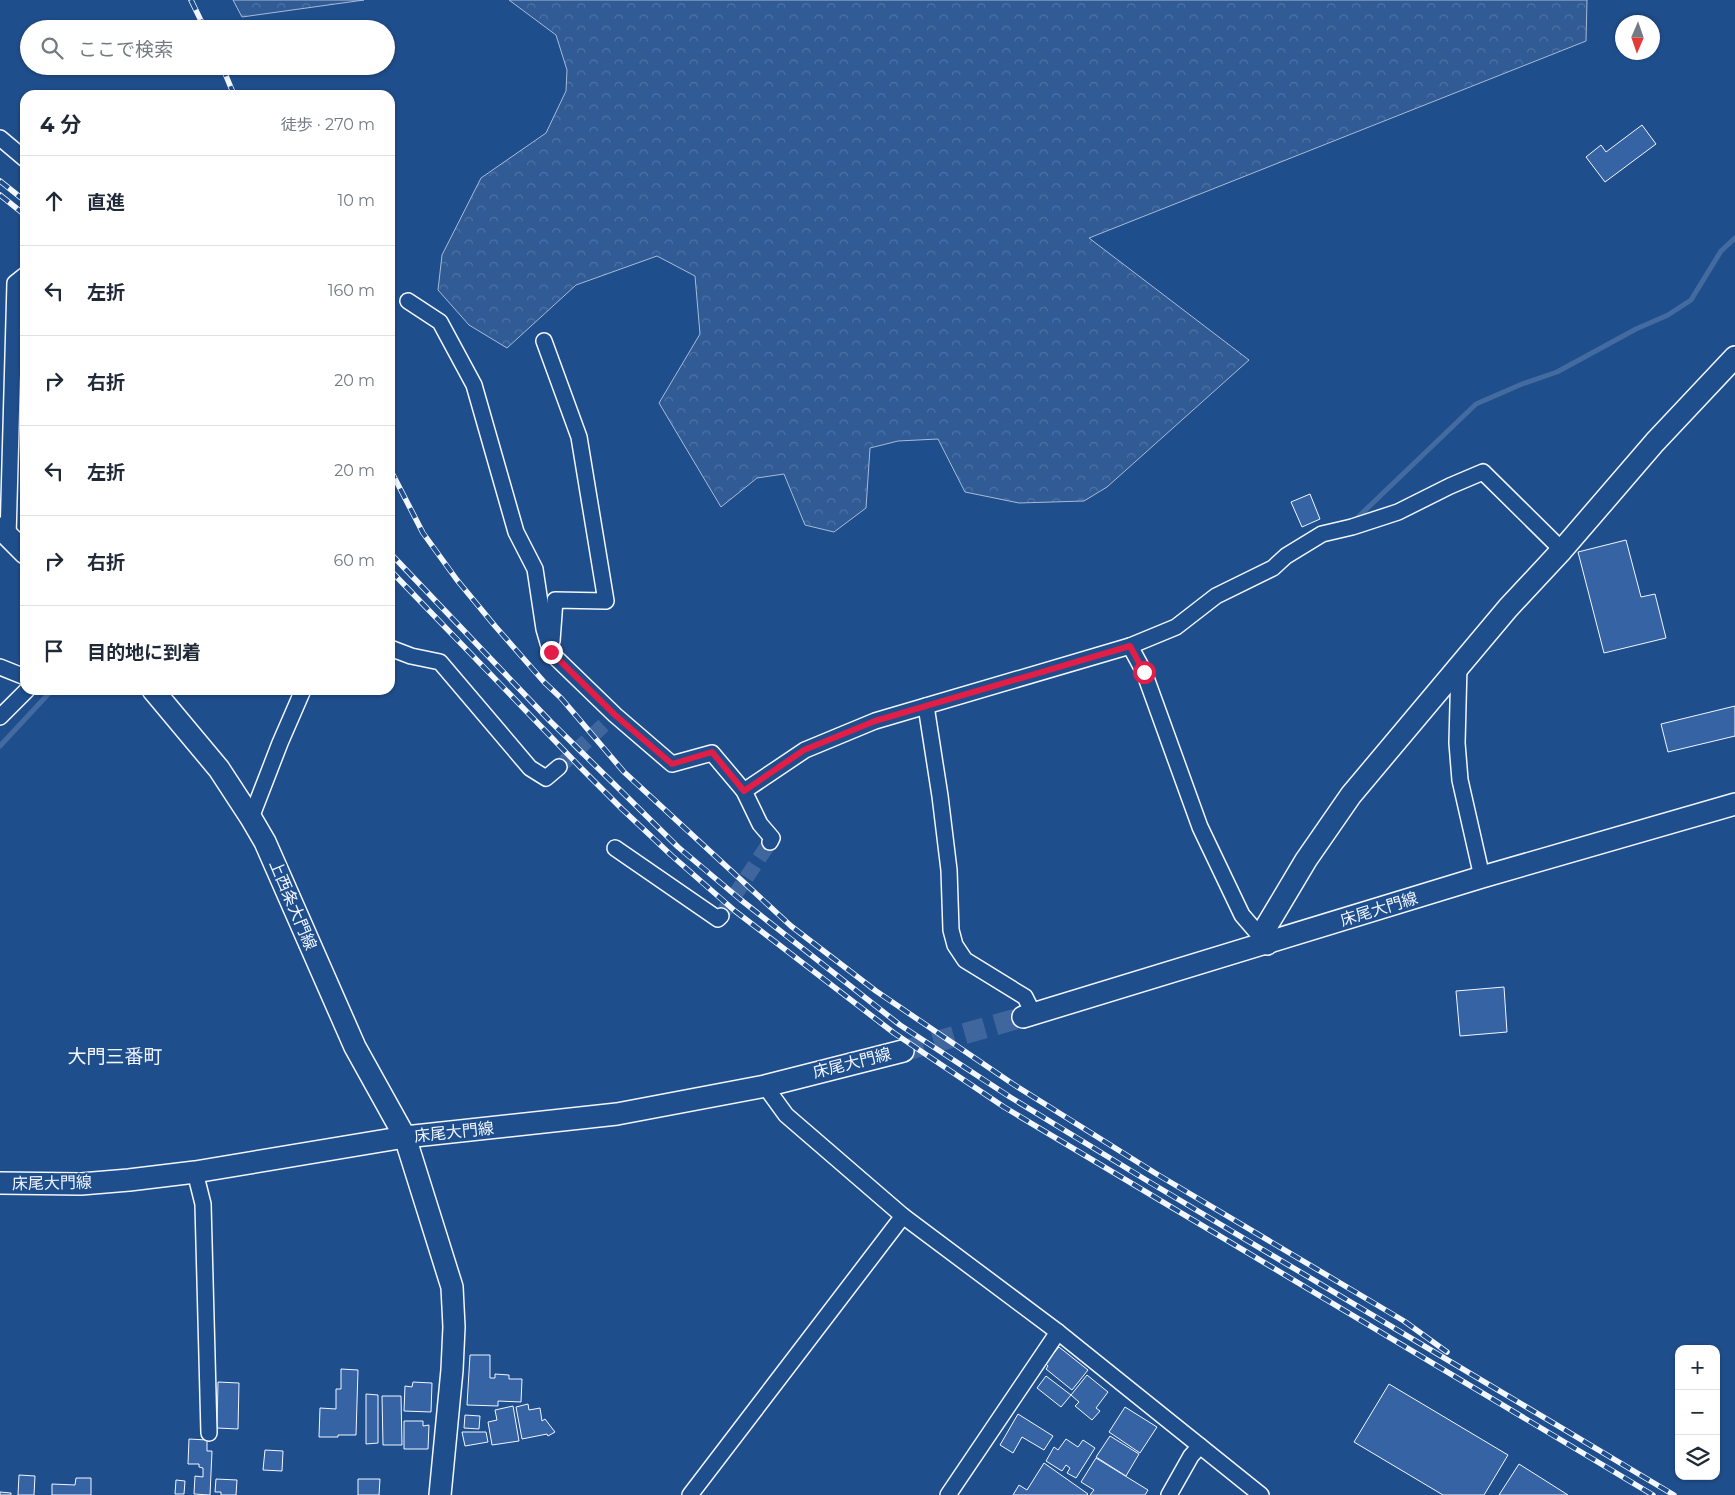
<!DOCTYPE html>
<html lang="ja">
<meta charset="utf-8">
<style>
body{margin:0;font-family:Montserrat,"Noto Sans JP",sans-serif;background:#f6f6f7;color:#1f2937}
.controls{position:absolute;right:15px;bottom:15px;display:grid;overflow:hidden;border-radius:10px;box-shadow:0 1px 4px #0004}
.controls button{width:45px;height:45px;display:grid;place-items:center;padding:0;border:0;border-bottom:1px solid #e0e1e3;background:#fff;color:#1f2937;font:25px sans-serif}
.compass{position:absolute;left:1615px;top:15px;width:45px;height:45px;border-radius:50%;background:#fff;box-shadow:0 1px 4px #0004;rotate:182deg}
.stop{position:absolute;width:15px;height:15px;margin:-11px;border:4px solid #e11d48;border-radius:50%;background:#fff}
.stop.end{background:#e11d48;border-color:#fff;box-shadow:0 1px 5px #0008}
.list{margin:0;padding:0;list-style:none}
h2{display:flex;justify-content:space-between;align-items:center;height:65px;margin:0;padding:0 20px;font-size:21px}
h2 small{font-size:16px;font-weight:400;color:#747a83}
.list li{display:grid;grid-template-columns:32px 1fr auto;gap:15px;align-items:center;box-sizing:border-box;height:90px;padding:0 20px;border-top:1px solid #e0e1e3}
.list b{display:block;font-size:19px;white-space:nowrap}
.list em{font-size:16px;font-style:normal;color:#747a83}
.icon{flex:none;width:28px;height:28px;fill:none;stroke:currentColor;stroke-width:2;stroke-linecap:round;stroke-linejoin:round}
.map{position:relative;flex:none;width:1735px;height:1495px;overflow:hidden}
.search{position:absolute;background:#fff;box-shadow:0 1px 4px #0004;left:20px;top:20px;width:375px;height:55px;display:flex;align-items:center;gap:12px;box-sizing:border-box;padding:0 18px;border-radius:28px;color:#747a83;font-size:19px}
.panel{position:absolute;background:#fff;box-shadow:0 1px 4px #0004;left:20px;top:90px;width:375px;height:605px;border-radius:15px}
.map>svg:first-child{display:block}
.forest{fill:url(#forest-crowns);stroke:#a8bbd7}
.lines{fill:none;stroke-linecap:round;stroke-linejoin:round}
.stream{stroke:#446ba0;stroke-width:5}
.building{fill:#3563a3;stroke:#f2f6ff}
.street-tunnel{stroke:#3f679d;stroke-width:15;stroke-dasharray:15 8;stroke-linecap:butt}
.secondary-tunnel{stroke:#3f679d;stroke-width:21;stroke-dasharray:21 11;stroke-linecap:butt}
.street-casing{stroke:#f2f6ff;stroke-width:18}
.secondary-casing{stroke:#f2f6ff;stroke-width:24}
.street{stroke:#1f4e8c;stroke-width:15}
.secondary{stroke:#1f4e8c;stroke-width:21}
.rail-casing{stroke:#f2f6ff;stroke-width:5.5}
.rail{stroke:#1f4e8c;stroke-width:4;stroke-dasharray:11;stroke-linecap:butt}
.route{stroke:#e11d48;stroke-width:6}
.labels{text-anchor:middle;dominant-baseline:central;stroke-width:4;stroke-linejoin:round;paint-order:stroke}
.street-label{font-size:16px;fill:#f2f6ff;stroke:#1f4e8c}
.quarter-label{font-size:19px;fill:#f2f6ff;stroke:#1f4e8c}
</style>
<div class="map">
<svg width="1735" height="1495" viewBox="0 0 1735 1495">
<defs>
<pattern id="forest-crowns" width="20" height="18" patternUnits="userSpaceOnUse" patternTransform="scale(1.25)"><rect width="20" height="18" fill="#305b95"/><path d="M2 6a3 3 0 1 1 6 0M12 15a3 3 0 1 1 6 0" fill="none" stroke="#4e73a5"/></pattern>
</defs>
<rect width="100%" height="100%" fill="#1f4e8c"/>
<g class="forest">
<polygon points="233,0 364,0 242,17"/>
<polygon points="509,0 1587,0 1586,41 1089,238 1249,360 1107,487 1084,501 1019,503 965,492 938,439 898,441 870,448 866,508 834,532 805,525 784,474 757,478 721,507 659,403 700,334 695,276 657,256 576,285 507,348 469,325 438,290 442,255 481,178 546,133 566,91 567,70 556,35"/>
</g>
<g class="lines">
<g class="stream">
<polyline points="1355,520 1476,404 1522,384 1557,372 1636,329 1668,315 1691,300 1721,251 1735,238"/>
<polyline points="0,746 52,690"/>
</g>
</g>
<g class="building">
<polygon points="1642,125 1656,144 1605,182 1586,157 1601,145 1606,152"/>
<polygon points="1310,494 1320,519 1302,527 1291,502"/>
<polygon points="1626,540 1641,597 1655,594 1666,638 1604,653 1578,552"/>
<polygon points="1735,706 1735,736 1668,752 1661,724"/>
<polygon points="1504,987 1507,1032 1460,1036 1456,991"/>
<polygon points="1059,1347 1088,1370 1072,1390 1046,1369 1048,1366 1045,1363"/>
<polygon points="470,1355 490,1355 490,1378 495,1378 495,1374 509,1375 509,1379 522,1379 521,1402 498,1401 498,1406 467,1405"/>
<polygon points="341,1369 358,1370 356,1435 338,1435 338,1437 319,1437 320,1408 336,1409 336,1389 341,1389"/>
<polygon points="1087,1375 1108,1392 1096,1408 1100,1411 1092,1420 1075,1406 1079,1402 1071,1395"/>
<polygon points="1046,1376 1071,1395 1061,1407 1037,1388"/>
<polygon points="218,1382 239,1383 238,1429 217,1428"/>
<polygon points="413,1382 432,1383 431,1412 404,1411 405,1386 412,1387"/>
<polygon points="1389,1384 1508,1455 1484,1495 1443,1495 1354,1442"/>
<polygon points="366,1394 378,1395 378,1443 366,1444"/>
<polygon points="382,1396 401,1396 402,1445 383,1445"/>
<polygon points="528,1404 529,1410 540,1408 542,1421 545,1419 555,1432 548,1436 547,1434 522,1439 516,1407"/>
<polygon points="513,1406 519,1441 492,1445 488,1422 497,1420 495,1410"/>
<polygon points="1125,1407 1157,1427 1140,1453 1109,1432"/>
<polygon points="1018,1414 1053,1436 1044,1450 1022,1437 1013,1453 1000,1445"/>
<polygon points="465,1415 480,1416 479,1429 464,1428"/>
<polygon points="404,1421 423,1421 423,1426 429,1425 428,1449 404,1449"/>
<polygon points="462,1432 486,1432 488,1442 465,1446"/>
<polygon points="1110,1436 1139,1454 1126,1476 1096,1457"/>
<polygon points="189,1439 207,1440 207,1451 212,1451 210,1495 194,1494 195,1476 203,1477 203,1468 199,1467 199,1464 188,1464"/>
<polygon points="1066,1439 1078,1447 1083,1440 1095,1448 1076,1478 1067,1473 1070,1468 1066,1465 1062,1471 1046,1461 1054,1447 1058,1450"/>
<polygon points="265,1450 283,1451 282,1471 263,1470"/>
<polygon points="1096,1458 1148,1490 1145,1495 1090,1495 1094,1490 1081,1482"/>
<polygon points="1044,1463 1088,1494 1087,1495 1013,1495 1019,1485 1027,1490"/>
<polygon points="1519,1464 1568,1495 1499,1495"/>
<polygon points="19,1475 35,1476 34,1495 18,1495"/>
<polygon points="76,1478 91,1478 91,1495 52,1495 52,1484 75,1485"/>
<polygon points="216,1479 237,1480 236,1495 221,1495 221,1492 215,1492"/>
<polygon points="358,1479 380,1479 379,1495 358,1495"/>
<polygon points="176,1480 185,1481 184,1494 175,1494"/>
<polygon points="0,1492 11,1493 11,1495 0,1495"/>
</g>
<g class="lines">
<g class="street-tunnel">
<polyline points="559,767 607,722"/>
<polyline points="721,916 770,842"/>
</g>
<polyline class="secondary-tunnel" points="903,1051 1023,1017"/>
<defs>
<g id="street">
<polyline points="0,138 25,159"/>
<polyline points="408,301 440,322 474,385 516,532 535,569 544,629 551,653 615,715 672,764 712,753 744,791 760,824 772,838 770,842"/>
<polyline points="544,341 579,437 606,601 555,600 552,641"/>
<polyline points="8,537 15,283 25,275"/>
<polyline points="1130,646 1144,672 1200,827 1242,915 1267,944"/>
<polyline points="390,648 411,656 440,662 530,768 546,778 559,767"/>
<polyline points="1459,665 1457,743 1460,780 1482,877"/>
<polyline points="0,667 25,677"/>
<polyline points="926,706 940,796 949,870 951,930 955,945 965,960 1025,997 1034,1015"/>
<polyline points="0,717 27,690"/>
<polyline points="744,791 805,750 875,721 1130,646 1176,627 1216,596 1273,568 1286,556 1322,534 1352,527 1398,512 1450,486 1483,472 1562,550"/>
<polyline points="251,818 280,743 303,690"/>
<polyline points="615,848 718,919 721,916"/>
<polyline points="765,1086 786,1115 903,1216 1058,1332 1261,1495"/>
<polyline points="195,1172 203,1204 209,1433"/>
<polyline points="690,1495 903,1216"/>
<polyline points="948,1495 1058,1332"/>
<polyline points="1169,1495 1191,1456 1200,1446"/>
</g>
<g id="secondary">
<polyline points="0,528 25,553"/>
<polyline points="153,690 219,769 251,818 265,842 355,1047 405,1137 452,1287 454,1327 452,1370 440,1495"/>
<polyline points="1267,944 1266,927 1306,860 1351,795 1508,608 1562,550 1655,442 1735,357"/>
<polyline points="1023,1017 1482,877 1735,804"/>
<polyline points="0,1183 81,1184 129,1180 195,1172 405,1137 617,1114 765,1086 903,1051"/>
</g>
</defs>
<use href="#street" class="street-casing"/>
<use href="#secondary" class="secondary-casing"/>
<use href="#street" class="street"/>
<use href="#secondary" class="secondary"/>
<defs>
<g id="rail">
<polyline points="191,0 205,29"/>
<polyline points="222,66 234,95"/>
<polyline points="0,181 25,201"/>
<polyline points="0,195 25,215"/>
<polyline points="390,469 423,533 457,580 495,626 545,683 561,698 624,772 791,926 876,991 1013,1084 1155,1173 1404,1321 1447,1352"/>
<polyline points="390,553 550,721 678,847 741,900 900,1025 1010,1097 1151,1183 1674,1495"/>
<polyline points="390,570 581,768 622,809 671,855 735,911 894,1033 1004,1107 1653,1495"/>
</g>
</defs>
<use href="#rail" class="rail-casing"/>
<use href="#rail" class="rail"/>
</g>
<g class="lines">
<polyline class="route" points="551,652 615,715 672,764 712,752 744,791 804,750 875,721 1130,646 1144,672"/>
</g>
<g class="labels">
<g class="street-label">
<text transform="translate(293 905) rotate(67)">上西条大門線</text>
<text transform="translate(1379 909) rotate(-17)">床尾大門線</text>
<text transform="translate(852 1063) rotate(-14)">床尾大門線</text>
<text transform="translate(454 1132) rotate(-6)">床尾大門線</text>
<text transform="translate(52 1183) rotate(-1)">床尾大門線</text>
</g>
<g class="quarter-label">
<text x="115" y="1056">大門三番町</text>
</g>
</g>
</svg>
<div class="controls">
<button>+</button>
<button>−</button>
<button><svg class="icon" aria-label="layers" viewBox="0 0 24 24"><path d="M12 4l9 5-9 5-9-5zM3 14l9 5 9-5"/></svg></button>
</div>
<svg class="compass" viewBox="-18 -18 36 36"><path d="M0-13l5 13h-10z" fill="#e53935"/><path d="M0 13l5-13h-10z" fill="#747a83"/></svg>
<div class="stop" style="left:1144px;top:672px"></div>
<div class="stop end" style="left:551px;top:652px"></div>
<div class="search"><svg class="icon" aria-label="search" viewBox="0 0 24 24"><circle cx="10" cy="10" r="6"/><path d="M15 15l6 6"/></svg>ここで検索</div>
<section class="panel">
<h2>4 分<small>徒歩 · 270 m</small></h2>
<ul class="list">
<li><svg class="icon" aria-label="ahead" viewBox="0 0 24 24"><path d="M12 20V5M6 11l6-6 6 6"/></svg><div><b>直進</b></div><em>10 m</em></li>
<li><svg class="icon" aria-label="left" viewBox="0 0 24 24"><path d="M17 20v-9H6M10 6l-5 5 5 5"/></svg><div><b>左折</b></div><em>160 m</em></li>
<li><svg class="icon" aria-label="right" viewBox="0 0 24 24"><path d="M7 20v-9h11M14 6l5 5-5 5"/></svg><div><b>右折</b></div><em>20 m</em></li>
<li><svg class="icon" aria-label="left" viewBox="0 0 24 24"><path d="M17 20v-9H6M10 6l-5 5 5 5"/></svg><div><b>左折</b></div><em>20 m</em></li>
<li><svg class="icon" aria-label="right" viewBox="0 0 24 24"><path d="M7 20v-9h11M14 6l5 5-5 5"/></svg><div><b>右折</b></div><em>60 m</em></li>
<li><svg class="icon" aria-label="arrive" viewBox="0 0 24 24"><path d="M6 21V4h12l-3 4 3 4H6"/></svg><div><b>目的地に到着</b></div></li>
</ul>
</section>
</div>
